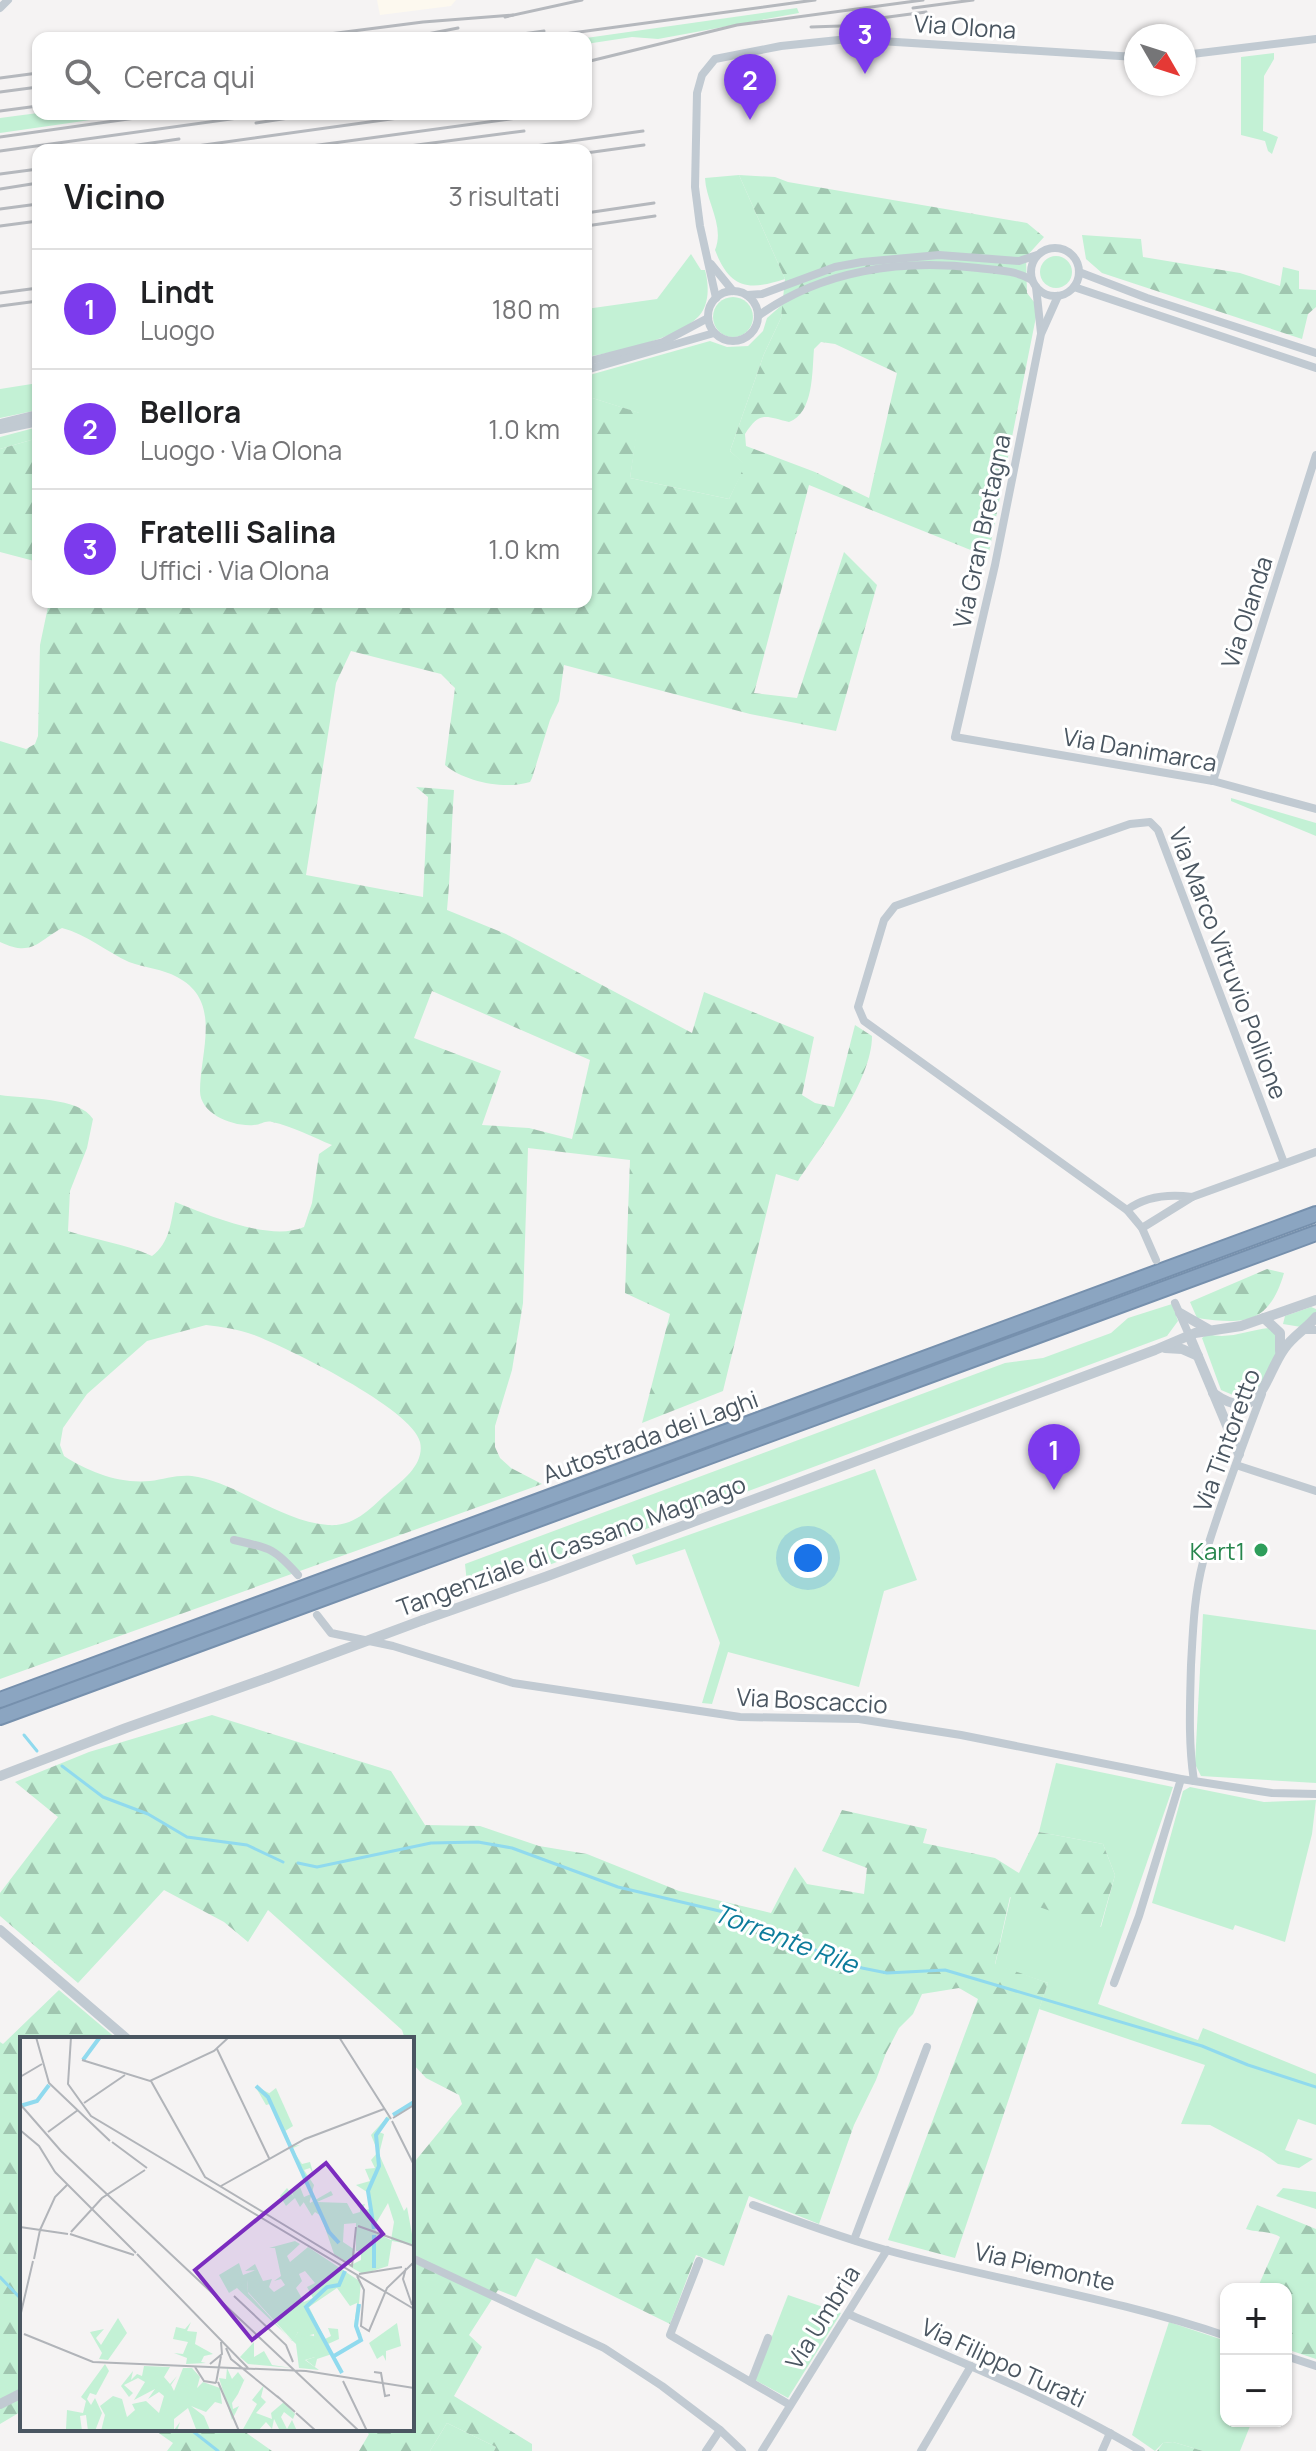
<!DOCTYPE html>
<html lang="it">
<meta charset="utf-8">
<style>
body{margin:0;font-family:Manrope,sans-serif;background:#f2f2f2;color:#202124}
.controls{position:absolute;right:24px;bottom:24px;display:grid;overflow:hidden;border-radius:16px;box-shadow:0 2px 6px #0004}
.controls button{width:72px;height:72px;display:grid;place-items:center;padding:0;border:0;border-bottom:2px solid #e0e0e0;background:#fff;color:#202124;font:40px sans-serif}
.compass{position:absolute;left:1124px;top:24px;width:72px;height:72px;border-radius:50%;background:#fff;box-shadow:0 2px 6px #0004;rotate:129deg}
.you{position:absolute;left:808px;top:1558px;width:28px;height:28px;margin:-20px;border:6px solid #fff;border-radius:50%;background:#1a73e8;box-shadow:0 0 0 12px #1a73e833}
.badge{display:grid;place-items:center;width:52px;height:52px;border-radius:50%;background:#7c3aed;color:#fff;font-size:26px;font-weight:700}
.pin{position:absolute;translate:-50% -66px;filter:drop-shadow(0 2px 4px #0008)}
.pin::after{content:'';position:absolute;top:42px;width:28px;height:24px;background:inherit;clip-path:polygon(0 0,100% 0,50% 100%)}
.list{margin:0;padding:0;list-style:none}
h2{display:flex;justify-content:space-between;align-items:center;height:104px;margin:0;padding:0 32px;font-size:34px}
h2 small{font-size:26px;font-weight:400;color:#757577}
.list li{display:grid;grid-template-columns:52px 1fr auto;gap:24px;align-items:center;box-sizing:border-box;height:120px;padding:0 32px;border-top:2px solid #e0e0e0}
.list b{display:block;font-size:30px;white-space:nowrap}
.list p{margin:0;font-size:26px;white-space:nowrap;color:#757577}
.list em{font-size:26px;font-style:normal;color:#757577}
.icon{flex:none;width:44px;height:44px;fill:none;stroke:currentColor;stroke-width:2;stroke-linecap:round;stroke-linejoin:round}
.map{position:relative;flex:none;width:1316px;height:2451px;overflow:hidden}
.search{position:absolute;background:#fff;box-shadow:0 2px 6px #0004;left:32px;top:32px;width:560px;height:88px;display:flex;align-items:center;gap:20px;box-sizing:border-box;padding:0 28px;border-radius:16px;color:#757577;font-size:30px}
.panel{position:absolute;background:#fff;box-shadow:0 2px 6px #0004;left:32px;top:144px;width:560px;height:464px;border-radius:16px}
.map>svg:first-child{display:block}
.commercial{fill:#fdf9ef}
.grass{fill:#c3f1d5}
.forest{fill:url(#forest-firs);fill-rule:evenodd}
.lines{fill:none;stroke-linecap:round;stroke-linejoin:round}
.stream{stroke:#90daee;stroke-width:3}
.motorway-casing{stroke:#7690ad;stroke-width:18}
.minor{stroke:#c1cad2;stroke-width:8}
.tertiary{stroke:#c1cad2;stroke-width:10}
.motorway{stroke:#8ba5c1;stroke-width:14}
.rail{stroke:#b5b8bd;stroke-width:3}
.tertiary-bridge{stroke:#c1cad2;stroke-width:10}
.leisure-dot{fill:#2e9e5b;stroke:#fff;stroke-width:3}
.labels{text-anchor:middle;dominant-baseline:central;stroke-width:6;stroke-linejoin:round;paint-order:stroke}
.street-label{font-size:24px;fill:#4a5661;stroke:#fff}
.leisure-label{font-size:24px;fill:#27864d;stroke:#fff;text-anchor:end}
.water-label{font-size:26px;font-style:italic;fill:#0c7c9b;stroke:#fff}
.inset-river{fill:none;stroke:#90daee;stroke-width:4}
.inset-road{fill:none;stroke:#b1b4b9;stroke-width:2}
.view{fill:#7b2cbf;fill-opacity:0.15;stroke:#7b2cbf;stroke-width:4}
.inset-edge{fill:none;stroke:#4a5661;stroke-width:4}
</style>
<div class="map">
<svg width="1316" height="2451" viewBox="0 0 1316 2451">
<defs>
<pattern id="forest-firs" width="22" height="20" patternUnits="userSpaceOnUse" patternTransform="scale(2)"><rect width="22" height="20" fill="#c3f1d5"/><path d="M5 1l3.5 6h-7zM16 11l3.5 6h-7z" fill="#a0c6b0"/></pattern>
</defs>
<rect width="100%" height="100%" fill="#f5f3f3"/>
<polygon class="commercial" points="377,0 456,0 451,6 380,15"/>
<g class="grass">
<polygon points="797,8 799,13 658,39 632,37 586,44 586,38"/>
<polygon points="1274,53 1274,59 1264,76 1263,131 1278,137 1272,154 1268,151 1265,141 1241,135 1241,57"/>
<polygon points="38,113 38,114 132,114 0,133 0,118"/>
<path d="M739,175l46,104c-37,12 -55,10 -70,-29 10,-24 -9,-48 -10,-72z"/>
<path d="M691,254l10,16h4c4,15 5,35 -7,47 -21,22 -82,35 -112,40v-48l71,-10z"/>
<circle cx="1056" cy="272" r="16"/>
<circle cx="733" cy="317" r="20"/>
<polygon points="783,304 781,318 764,354 730,451 746,465 729,499 630,478 639,413 586,396 586,376 710,341 727,347 748,346 763,331 767,318"/>
<polygon points="38,383 38,410 0,418 0,389"/>
<polygon points="38,427 38,438 0,449 0,437"/>
<polygon points="1231,798 1316,823 1316,836 1231,801"/>
<polygon points="1172,1304 1178,1321 1167,1336 538,1569 510,1562 467,1583 465,1564 1005,1363 1043,1358 1111,1333 1128,1318"/>
<polygon points="1311,1307 1316,1309 1316,1313 1301,1327 1283,1324 1285,1316"/>
<path d="M1269,1328l7,4 1,21 -19,36 -12,7 -13,-1 -12,-5 -19,-52 5,-4c23,6 40,-4 62,-6z"/>
<polygon points="875,1469 917,1580 884,1591 859,1687 728,1652 712,1704 702,1703 720,1643 685,1549 636,1565 632,1555"/>
<polygon points="1203,1614 1316,1630 1316,1783 1201,1776 1195,1764"/>
<polygon points="1056,1763 1173,1787 1098,2004 1198,2040 1203,2028 1316,2074 1316,2125 1298,2119 1285,2150 1313,2159 1299,2168 1278,2164 1263,2153 1210,2125 1181,2124 1205,2065 1039,2009 1048,1983 995,1965 1011,1896 1101,1927 1115,1875 1103,1844 1039,1832"/>
<polygon points="1190,1787 1264,1802 1316,1800 1312,1834 1285,1942 1235,1925 1233,1930 1152,1903 1183,1791"/>
<polygon points="1283,2188 1316,2192 1316,2209 1276,2196"/>
<polygon points="788,2295 841,2313 788,2398 755,2380"/>
<polygon points="1169,2322 1226,2341 1226,2398 1222,2408 1226,2410 1226,2421 1252,2421 1240,2451 1203,2451 1173,2442 1163,2443 1155,2451 1132,2435"/>
<polygon points="447,2423 496,2447 494,2451 430,2451"/>
</g>
<g class="forest">
<path d="M739,175l36,2 13,5 239,41 17,14 -18,20 1,36 11,14 -50,250 -179,-72 -55,208 43,5 47,-146 33,33 -41,146 -86,-17 -186,-49 -5,36 -9,19 -18,58 -2,4c-25,8 -65,0 -85,-17l10,-77 -14,-14 -90,-23 -15,32 -30,192 117,22 5,-100 -12,-10 38,3c-3,40 -3,80 -7,120l59,24 186,99 12,-41 110,45 -12,58 13,8 19,4 21,-82 17,11c0,45 -49,107 -74,145l-22,-7 -53,217 -81,32 28,-109 -45,-21 5,-133 -102,-12 -5,155 -11,67 -17,56v21l5,11 11,10 31,16 -542,195v-584c25,4 80,2 93,24l-6,29 -17,43 -2,40c28,9 58,13 84,25 18,-13 19,-35 23,-54 33,13 95,40 129,25l8,-24 7,-49 13,-9c-20,-8 -40,-19 -60,-23 -7,-2 -11,3 -18,3 -21,2 -54,-11 -54,-34 0,-40 23,-90 -23,-114 -14,-8 -32,-9 -48,-15 -22,-10 -43,-28 -67,-34 -25,14 -30,29 -62,14v-201l26,8 9,-5 3,-8 2,-91 9,-43h537v-206l54,17 -10,65 99,21 16,-34 -15,-14 34,-97 17,-36 4,-39zM821,342l14,2 62,29 -28,125 -54,-26 -69,-26 -1,-12c15,-23 20,-18 44,-12 25,-9 23,-51 25,-73zM432,991l158,69 -18,79 -43,-11 -47,-3 19,-54 -87,-33zM206,1325c16,2 32,4 48,10 32,12 159,74 166,107 5,21 -16,38 -30,49 -19,16 -34,36 -62,34 -47,-4 -86,-39 -130,-48 -17,-4 -32,2 -48,4 -31,3 -61,-9 -86,-25l-4,-11 3,-17 24,-34 60,-53z"/>
<polygon points="1082,235 1141,239 1143,257 1240,273 1280,286 1283,267 1299,271 1299,289 1316,290 1316,307 1308,314 1302,339 1102,273 1086,259"/>
<polygon points="38,438 38,562 0,552 0,449"/>
<path d="M1267,1269l17,4c-15,51 -39,52 -87,45l-7,-16z"/>
<polygon points="212,1715 391,1771 425,1825 480,1826 539,1846 587,1854 679,1891 771,1913 795,1867 807,1884 864,1894 867,1868 822,1851 842,1810 927,1829 923,1843 995,1858 1019,1873 1039,1832 1103,1844 1115,1875 1100,1928 1010,1897 995,1964 1048,1983 955,2258 888,2240 978,1999 959,1988 922,1994 913,2014 899,2028 886,2053 876,2080 854,2125 819,2224 749,2196 724,2266 696,2255 670,2324 536,2258 516,2297 498,2290 469,2335 482,2347 454,2396 532,2444 532,2451 494,2451 496,2447 447,2423 430,2451 359,2451 369,2434 363,2429 412,2429 412,2160 416,2160 462,2104 459,2095 426,2078 412,2063 412,2039 405,2039 402,2030 268,1910 248,1942 224,1922 164,1890 78,1983 0,1916 0,1893 58,1817 15,1782 89,1752"/>
<polygon points="59,1990 117,2039 22,2039 22,2411 0,2424 0,2042 3,2044"/>
<path d="M1257,2205l59,24v130l-30,-10v-60h-29l23,-52c-12,-7 -22,-4 -34,-8z"/>
<polygon points="153,2429 241,2429 272,2451 167,2451 173,2443"/>
<polygon points="1173,2442 1203,2451 1157,2451 1163,2443"/>
</g>
<g class="lines">
<g class="stream">
<polyline points="24,1735 37,1751"/>
<polyline points="62,1766 103,1797 148,1814 187,1837 247,1845 283,1862"/>
<polyline points="298,1863 317,1867 431,1843 478,1842 512,1848 618,1887 732,1914 802,1945 862,1968 887,1973 945,1970 1202,2046 1248,2065 1316,2087"/>
<polyline points="0,2277 22,2300"/>
<polyline points="190,2429 218,2451"/>
</g>
<defs>
<g id="motorway">
<polyline points="0,1700 1316,1214"/>
<polyline points="0,1717 1316,1233"/>
</g>
</defs>
<use href="#motorway" class="motorway-casing"/>
<g class="minor">
<polyline points="0,8 8,0"/>
<polyline points="1184,55 1316,39"/>
<circle cx="1055" cy="272" r="24"/>
<polyline points="711,264 733,291"/>
<polyline points="1079,272 1147,298 1316,353"/>
<polyline points="1036,287 1041,333"/>
<polyline points="1074,287 1316,368"/>
<circle cx="733" cy="316" r="25"/>
<polyline points="747,295 762,294 835,267 862,262 939,255 1019,261 1037,255"/>
<polyline points="1058,296 1041,334 995,565 955,737 1213,781 1316,809"/>
<polyline points="716,298 700,226 695,187 697,93 702,75 715,59 781,46 848,39 1136,57"/>
<path d="M758,316c64,-46 143,-57 220,-48 18,2 37,2 54,12"/>
<polyline points="586,362 663,342 708,318"/>
<polyline points="586,370 714,333"/>
<polyline points="0,423 38,414"/>
<polyline points="0,430 38,422"/>
<polyline points="1213,781 1316,455"/>
<polyline points="1192,1197 1316,1152"/>
<path d="M1127,1210c19,-14 42,-16 65,-13l-50,31"/>
<polyline points="1156,1260 1142,1228 1127,1210 864,1021 858,1007 884,920 895,906 1130,824 1150,822 1158,830 1284,1163"/>
<polyline points="1175,1303 1189,1335"/>
<polyline points="1304,1330 1316,1330"/>
<polyline points="1236,1465 1316,1491"/>
<path d="M234,1540c35,8 39,7 64,35"/>
<polyline points="317,1615 331,1633 393,1646 513,1683 740,1717 859,1719 961,1735 1181,1779 1272,1793 1316,1794"/>
<path d="M1194,1781c-6,-39 -4,-77 -3,-116 2,-35 3,-69 12,-103 17,-57 38,-113 59,-168"/>
<polyline points="1114,1983 1139,1916 1181,1779"/>
<path d="M753,2205c44,16 88,33 133,45 113,31 229,48 340,86"/>
<polyline points="854,2240 927,2047"/>
<polyline points="412,2258 604,2348 662,2386 720,2430 742,2451"/>
<polyline points="699,2261 670,2335 790,2405"/>
<path d="M848,2314c99,42 201,82 293,137"/>
<polyline points="1286,2356 1316,2366"/>
<polyline points="751,2382 768,2338"/>
<polyline points="706,2451 720,2430"/>
<polyline points="762,2451 887,2250"/>
<polyline points="921,2451 971,2366"/>
<polyline points="1102,2451 1110,2433"/>
</g>
<g class="tertiary">
<polyline points="1180,1313 1208,1329"/>
<polyline points="1264,1318 1280,1333 1280,1351"/>
<polyline points="1189,1335 1239,1454"/>
<polyline points="1165,1348 1182,1349 1198,1356"/>
<path d="M1213,1393c48,34 51,-16 71,-44 9,-13 22,-20 32,-32"/>
<polyline points="423,1620 545,1577 1155,1350 1195,1333 1241,1326 1316,1300"/>
<polyline points="0,1776 126,1728 267,1678"/>
<polyline points="0,1930 127,2039"/>
<polyline points="0,2404 22,2393"/>
</g>
<use href="#motorway" class="motorway"/>
<g class="rail">
<polyline points="913,8 973,0"/>
<polyline points="505,17 582,0"/>
<polyline points="858,21 926,12"/>
<polyline points="811,27 870,25"/>
<polyline points="298,38 423,22 513,15"/>
<polyline points="407,38 458,28"/>
<polyline points="493,38 544,31"/>
<polyline points="535,38 815,0"/>
<polyline points="586,62 737,25 923,0"/>
<polyline points="0,78 38,73"/>
<polyline points="0,92 38,87"/>
<polyline points="0,111 38,106"/>
<polyline points="256,123 315,114"/>
<polyline points="0,137 164,114"/>
<polyline points="103,150 179,139"/>
<polyline points="168,150 427,114"/>
<polyline points="282,150 524,117"/>
<polyline points="379,150 524,131"/>
<polyline points="507,150 643,131"/>
<polyline points="0,151 266,114"/>
<polyline points="586,153 644,145"/>
<polyline points="0,174 38,169"/>
<polyline points="0,189 38,183"/>
<polyline points="0,209 38,204"/>
<polyline points="586,213 654,203"/>
<polyline points="0,226 38,221"/>
<polyline points="586,226 655,216"/>
<polyline points="0,293 38,288"/>
<polyline points="0,306 38,301"/>
</g>
<polyline class="tertiary-bridge" points="267,1678 423,1620"/>
</g>
<circle class="leisure-dot" cx="1261" cy="1550" r="8"/>
<g class="labels">
<g class="street-label">
<text transform="translate(965 26) rotate(4)">Via Olona</text>
<text transform="translate(981 531) rotate(-78)">Via Gran Bretagna</text>
<text transform="translate(1246 612) rotate(-72)">Via Olanda</text>
<text transform="translate(1140 749) rotate(10)">Via Danimarca</text>
<text transform="translate(1229 963) rotate(69)">Via Marco Vitruvio Pollione</text>
<text transform="translate(650 1436) rotate(-20)">Autostrada dei Laghi</text>
<text transform="translate(1226 1440) rotate(-70)">Via Tintoretto</text>
<text transform="translate(571 1545) rotate(-20)">Tangenziale di Cassano Magnago</text>
<text transform="translate(812 1700) rotate(3)">Via Boscaccio</text>
<text transform="translate(1045 2266) rotate(13)">Via Piemonte</text>
<text transform="translate(822 2317) rotate(-58)">Via Umbria</text>
<text transform="translate(1004 2362) rotate(25)">Via Filippo Turati</text>
</g>
<g class="leisure-label">
<text x="1245" y="1550">Kart1</text>
</g>
<g class="water-label">
<text transform="translate(786 1938) rotate(21)">Torrente Rile</text>
</g>
</g>
<g transform="translate(20 2037)">
<rect width="394" height="394" fill="#f5f3f3"/>
<path d="M235,49l14,7 23,53 8,-1 -7,3 3,7 6,9 8,-2 4,14 -4,-8 -6,2 10,15 -5,19 -2,-6 -7,9 -5,-9 -9,8 -6,-10 7,-8 7,9 -3,-6 9,-4 4,10 7,-3 -41,-90 -4,1zM227,242l1,14 44,48 6,-9 19,5 -2,20 -10,3 14,10 -20,-2 -3,-24 -59,-56 -8,5zM207,331l5,11 6,-7 6,8 2,-4 -8,18 -6,9 1,6 6,-3 -7,14 -13,-42 7,1z" fill="#c3f1d5"/>
<path d="M368,79l2,3 -11,13 5,2 -5,20 25,57 3,-4 7,38 -22,-4 -4,25 -25,8 -14,-8 12,-6v-9h-5v-28l-12,1 -1,18 12,8 -1,8 -7,4 -13,-8 -13,-38 -6,-4 -3,4 -9,-15 4,-4 3,6 21,-12 2,4 -16,7 30,1 6,11 7,-2v-7l5,-1 -3,7 10,-3 -5,-16 -11,-7 14,-4 -5,-12 10,-1 -4,-8 7,-8 -7,-17zM368,166l6,19 -3,18 -15,-7 -1,-8zM275,204l5,3 -13,12 3,6 18,-15 53,35 -4,43 5,11 -8,-10 3,-23 -7,3 -13,-18 -28,19 16,32 6,-3 -3,-8 10,1 1,10 -11,5 4,10 -15,5 -2,8 -9,-7 9,-3 -1,-23 -12,3 -4,-5 -5,9 -45,-49 -1,-12 -18,13 -10,-18 20,-12 4,12 13,-5 -11,1 10,-7 8,17 9,-2 -3,8 5,5 11,-7 -4,-6 -7,2 7,-5 -6,-28h-6zM285,234l10,12 -8,4 6,11 -9,4 -8,-14 6,-7 -3,-7zM98,281l9,15 -19,27 -9,-1 3,-6 -12,-21 14,-3 -8,9 5,7zM171,285l-4,9 10,1 -2,12 18,10 -9,2 -3,6 5,1 -20,1 1,-6 -13,-5 9,1 5,-12 -15,-3 3,-12 9,2zM377,286l4,23 -15,5v10l-3,-6 -6,4 -8,-16zM234,305v15l10,-6 8,14 20,3 -44,-4 -8,-7zM85,327l4,7 -13,24 -6,-2 -3,6 4,6 4,-7 7,15 -7,18h-7l-2,-16 -6,1 2,15 -16,-2 1,-19 16,3 3,-12 -5,-4zM124,329l26,1 -6,10 6,7 7,-8 -6,9 3,6 9,-23h9l8,9 -3,11 6,-6 17,6 2,16 -7,-2 -9,10 -15,-6 13,10 6,14 -14,-1 -8,-21 -14,11v11l6,-8 -3,9h-76l4,-16 -5,-9 13,-10 9,3 5,18 8,-7 -3,-6 14,-3 13,12 5,-17 -5,-4 -11,7 7,-10 -21,11 11,-18 -7,-4 -14,7 9,8 -4,4 -8,-11 12,-15 -2,9 6,-6 5,2zM244,348l-3,12 5,5 -10,11 16,6 -1,-6 13,-11 11,12 -2,5 -9,-7 -3,5 6,12 5,-9 5,11h-17l-6,-12 -2,10 -6,-7 -8,9h-16l15,-27 -5,-4z" fill="#c3f1d5" fill-rule="evenodd"/>
<path d="M256,51l17,38 -8,5 -18,-36z" fill="#c3f1d5"/>
<path class="inset-river" d="M63,23l17,-23M236,49l12,11 61,135 10,11M0,69l17,-5 12,-16M373,78l21,-13M354,192l-6,-38 11,-25 -3,-31 12,-17M354,231v-33M314,319l27,-16 -5,-14 3,-22M322,336l-36,-66 21,-20 12,-2 6,-14"/>
<path class="inset-road" d="M16,0l13,46 61,58M51,0l-3,47 23,32 323,193M319,0l52,82M197,12l52,109M62,23l68,21 64,-30 15,-14M0,40l22,-13M131,44l54,96 147,89 4,-39M64,66l41,-28M0,67l41,47 298,280M373,81l21,-13M372,84l22,44M0,93l19,16 16,26M28,95l30,-22M92,105l35,26M35,135l81,81M201,149l84,-47 79,-30M338,189l56,20M0,190l48,7M20,193l15,-33 12,-12M51,195l31,-34 43,-28M50,197l64,21M117,217l111,114M14,222l6,-29M386,231l-3,11 9,26M339,237l43,-7M337,239l7,14 -3,36 8,5 18,-43 27,-26M214,259l52,49 7,17M0,280l13,-56M4,297l69,28 213,9 108,17M206,311l5,11 48,39M190,327l12,-10 -1,-12M175,330l9,14 12,2M354,335l7,1 4,23 5,-1M323,344l24,50M198,345l21,49M196,346l5,-27M257,359l18,16M276,376l20,18"/>
<path class="view" d="M306,126l57,71 -131,106 -57,-70z"/>
<rect width="394" height="394" class="inset-edge"/>
</g>
</svg>
<div class="controls">
<button>+</button>
<button>−</button>
</div>
<svg class="compass" viewBox="-18 -18 36 36"><path d="M0-13l5 13h-10z" fill="#e53935"/><path d="M0 13l5-13h-10z" fill="#757577"/></svg>
<div class="you"></div>
<div class="pin badge" style="left:1054px;top:1490px">1</div>
<div class="pin badge" style="left:750px;top:120px">2</div>
<div class="pin badge" style="left:865px;top:74px">3</div>
<div class="search"><svg class="icon" aria-label="search" viewBox="0 0 24 24"><circle cx="10" cy="10" r="6"/><path d="M15 15l6 6"/></svg>Cerca qui</div>
<section class="panel">
<h2>Vicino<small>3 risultati</small></h2>
<ul class="list">
<li><span class="badge">1</span><div><b>Lindt</b><p>Luogo</p></div><em>180 m</em></li>
<li><span class="badge">2</span><div><b>Bellora</b><p>Luogo · Via Olona</p></div><em>1.0 km</em></li>
<li><span class="badge">3</span><div><b>Fratelli Salina</b><p>Uffici · Via Olona</p></div><em>1.0 km</em></li>
</ul>
</section>
</div>
